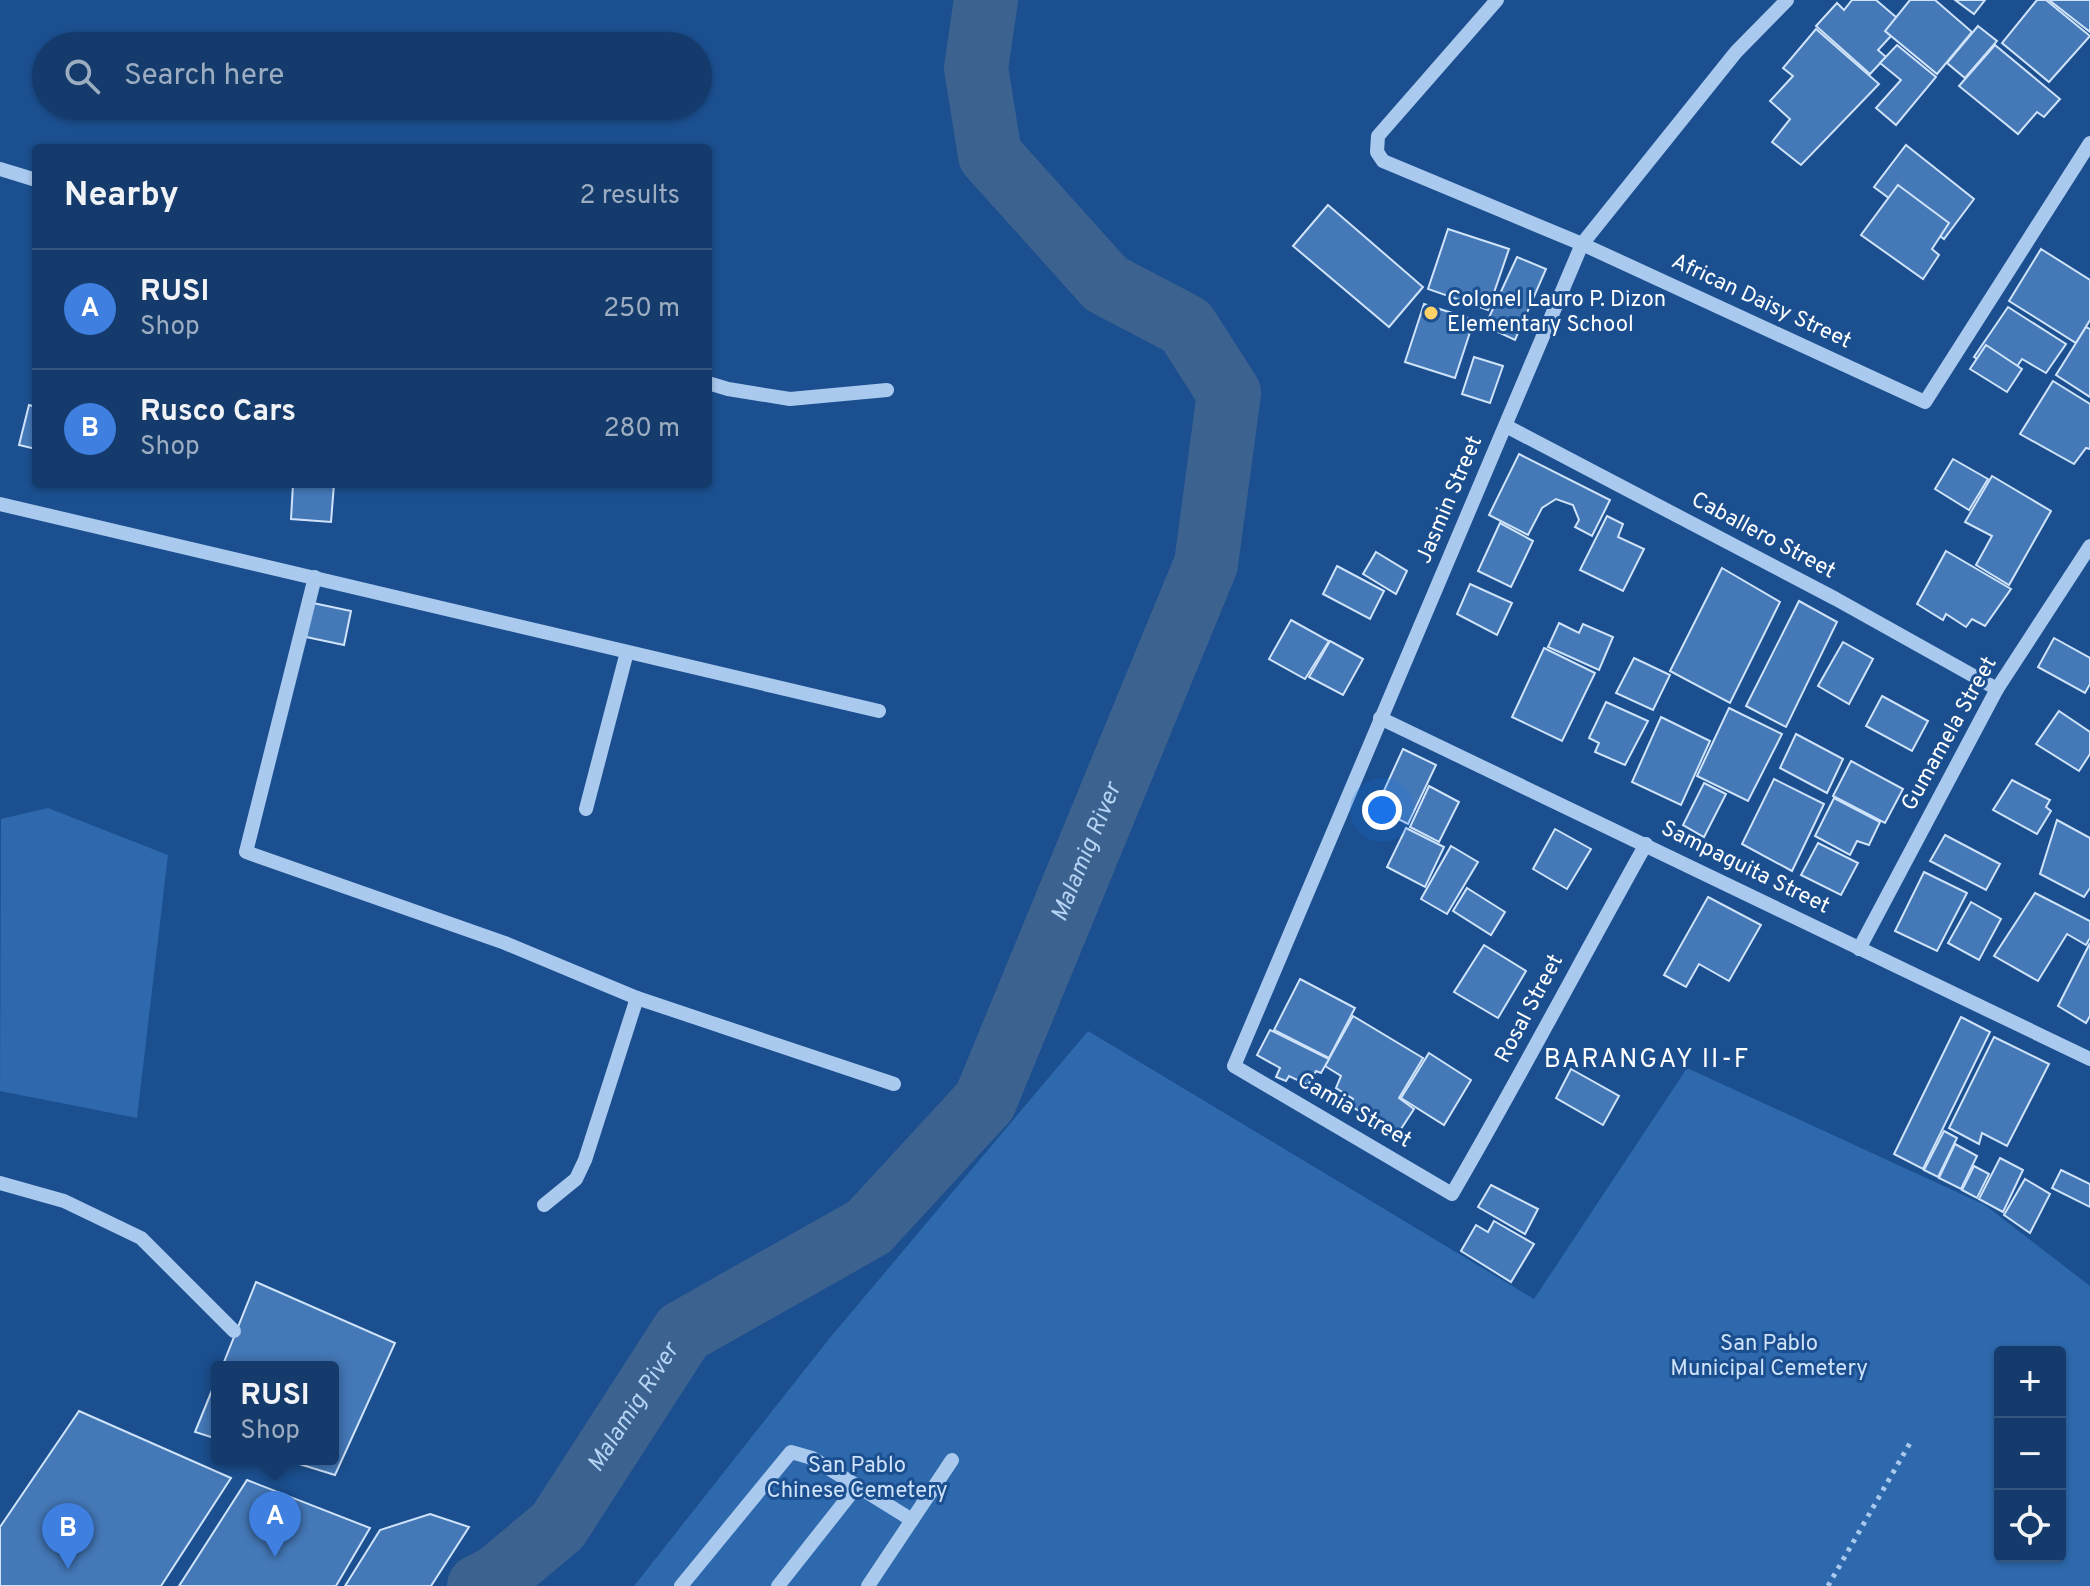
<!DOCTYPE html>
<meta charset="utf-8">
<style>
body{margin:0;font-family:Overpass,sans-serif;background:#214673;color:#f1f3f6}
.controls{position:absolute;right:24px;bottom:24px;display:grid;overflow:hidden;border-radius:8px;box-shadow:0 2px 6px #0004}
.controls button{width:72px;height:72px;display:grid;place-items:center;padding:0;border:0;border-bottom:2px solid #33557e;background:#143b6b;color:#f1f3f6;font:40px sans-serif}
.you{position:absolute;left:1382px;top:810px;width:28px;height:28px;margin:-20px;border:6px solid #fff;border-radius:50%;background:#1a73e8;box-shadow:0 0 0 12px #1a73e833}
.badge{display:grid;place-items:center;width:52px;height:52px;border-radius:50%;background:#90b9f0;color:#fff;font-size:26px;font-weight:700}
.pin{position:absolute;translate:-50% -66px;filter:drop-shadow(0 2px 4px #0008)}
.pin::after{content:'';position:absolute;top:42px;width:28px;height:24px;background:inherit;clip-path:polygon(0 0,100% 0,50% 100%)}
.popup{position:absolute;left:211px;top:1361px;width:128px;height:104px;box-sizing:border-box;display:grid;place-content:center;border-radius:8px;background:#143b6b;filter:drop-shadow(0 2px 6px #0005);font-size:26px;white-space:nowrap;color:#9dadc1}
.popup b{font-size:30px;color:#f1f3f6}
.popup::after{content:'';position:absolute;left:50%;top:100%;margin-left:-16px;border:16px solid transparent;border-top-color:#143b6b}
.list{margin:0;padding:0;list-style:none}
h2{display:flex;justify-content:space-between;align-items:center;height:104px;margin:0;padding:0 32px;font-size:34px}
h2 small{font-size:26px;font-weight:400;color:#9dadc1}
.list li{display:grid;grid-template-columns:52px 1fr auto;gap:24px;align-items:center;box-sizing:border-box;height:120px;padding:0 32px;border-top:2px solid #33557e}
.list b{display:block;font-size:30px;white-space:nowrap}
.list p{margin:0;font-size:26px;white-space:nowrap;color:#9dadc1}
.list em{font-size:26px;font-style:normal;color:#9dadc1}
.icon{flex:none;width:44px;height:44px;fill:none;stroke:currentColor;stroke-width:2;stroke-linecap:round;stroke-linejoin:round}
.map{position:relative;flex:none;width:2090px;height:1586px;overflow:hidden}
.search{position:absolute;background:#143b6b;box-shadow:0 2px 6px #0004;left:32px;top:32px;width:680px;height:88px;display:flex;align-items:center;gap:20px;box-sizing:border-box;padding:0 28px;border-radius:44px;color:#9dadc1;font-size:30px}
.panel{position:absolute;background:#143b6b;box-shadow:0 2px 6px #0004;left:32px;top:144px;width:680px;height:344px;border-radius:8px}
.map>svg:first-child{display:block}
.green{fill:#2e69ad;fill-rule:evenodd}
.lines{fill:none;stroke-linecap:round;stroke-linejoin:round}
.river{stroke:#3c6290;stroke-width:64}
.building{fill:#4478b7;stroke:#cfe3fa;stroke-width:2}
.path{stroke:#a9c9ee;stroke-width:5;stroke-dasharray:4 6;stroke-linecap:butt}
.minor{stroke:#a9c9ee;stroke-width:14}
.poi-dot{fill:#ffd166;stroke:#1b4f8f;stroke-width:3}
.labels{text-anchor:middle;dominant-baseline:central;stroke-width:6;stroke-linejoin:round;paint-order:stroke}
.poi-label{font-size:22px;fill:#fff;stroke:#1b4f8f;text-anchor:start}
.street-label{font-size:22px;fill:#fff;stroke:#1b4f8f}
.park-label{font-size:22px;fill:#cfe3fa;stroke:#1b4f8f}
.water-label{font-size:24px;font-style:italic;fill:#b5d3f5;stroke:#1b4f8f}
.quarter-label{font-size:26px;letter-spacing:2px;fill:#fff;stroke:#1b4f8f}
</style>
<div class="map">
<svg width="2090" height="1586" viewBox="0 0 2090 1586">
<rect width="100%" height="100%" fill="#1b4f8f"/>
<g class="green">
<polygon points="48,808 168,855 137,1118 0,1091 1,819"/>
<path d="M1088,1031l446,268 153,-231 298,137 105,81v300h-1456l195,-247zM2000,1352h60v204h-60z"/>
</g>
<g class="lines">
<path class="river" id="s1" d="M479,1586l18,-9 61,-51 125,-194 186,-105 116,-126 221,-537 23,-171 -43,-67 -80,-42 -116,-129 -14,-87 10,-68"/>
</g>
<g class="building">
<polygon points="1852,0 1876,0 1903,23 1878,50 1886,57 1870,74 1816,26 1837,3 1844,10"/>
<polygon points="1910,0 1935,0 1972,32 1937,74 1885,31"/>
<polygon points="1955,0 1985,0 1974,14"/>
<polygon points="2037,0 2046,0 2090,36 2049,82 2002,43"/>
<polygon points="2049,0 2090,0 2090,32"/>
<polygon points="1978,26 1997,41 1965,78 1947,63"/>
<polygon points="1816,29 1879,84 1801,165 1772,142 1790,119 1770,101 1793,76 1783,68"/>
<polygon points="1897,45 1936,77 1896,125 1876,108 1901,80 1880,63"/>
<polygon points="1995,45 2060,99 2044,117 2037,112 2018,134 1959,86"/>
<polygon points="1906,145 1974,199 1944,239 1874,187"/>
<polygon points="1898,185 1949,223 1932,249 1939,255 1923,279 1861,235"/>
<polygon points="1328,205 1423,287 1389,327 1293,246"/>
<polygon points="1448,229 1509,249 1488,310 1428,289"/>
<polygon points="2041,249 2090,280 2090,320 2076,343 2009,301"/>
<polygon points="1517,257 1546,269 1515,340 1485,326"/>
<polygon points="1424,304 1474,320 1455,378 1405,362"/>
<polygon points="2008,307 2066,344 2046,373 2022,359 2009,378 1974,357"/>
<polygon points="2086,327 2090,329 2090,397 2056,375"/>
<polygon points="1986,345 2022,369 2007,392 1970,369"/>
<polygon points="1474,357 1503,366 1490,403 1462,394"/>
<polygon points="2053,381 2090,404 2090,449 2086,448 2074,464 2020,434"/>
<polygon points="29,405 36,407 36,449 19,445"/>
<polygon points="1519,454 1610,500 1592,536 1575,527 1579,520 1573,505 1556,499 1542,508 1528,535 1489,515"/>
<polygon points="1953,459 1988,479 1969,510 1935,489"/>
<polygon points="1992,476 2051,511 2009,585 1976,565 1992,536 1965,522"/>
<polygon points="293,484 334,484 331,522 291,519"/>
<polygon points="1607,516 1623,524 1618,537 1644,549 1623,591 1580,570"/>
<polygon points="1500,523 1533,541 1511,587 1478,571"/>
<polygon points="1946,551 2011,589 1985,626 1972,619 1966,627 1946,614 1943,620 1917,604"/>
<polygon points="1376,552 1407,571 1396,594 1363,574"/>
<polygon points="1337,566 1384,591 1370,619 1323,594"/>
<polygon points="1722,568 1780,602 1730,703 1670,671"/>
<polygon points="1470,584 1512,603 1497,635 1457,614"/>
<polygon points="1799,601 1837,622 1786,727 1746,706"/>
<polygon points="313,603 351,611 344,645 306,637"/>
<polygon points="1291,620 1329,641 1305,679 1269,659"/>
<polygon points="1559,623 1579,633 1583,624 1613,637 1599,670 1548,647"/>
<polygon points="2054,638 2090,658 2090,684 2085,693 2038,667"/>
<polygon points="1330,641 1363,659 1343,695 1309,677"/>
<polygon points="1843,642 1873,659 1849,704 1818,686"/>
<polygon points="1544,648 1595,673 1562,741 1512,717"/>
<polygon points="1634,658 1670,675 1653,710 1616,693"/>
<polygon points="1882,696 1928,721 1912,751 1866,726"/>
<polygon points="1606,702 1648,721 1625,765 1595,752 1599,743 1589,738"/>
<polygon points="1729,708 1782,734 1748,801 1697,776"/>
<polygon points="2059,711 2090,732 2090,754 2079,771 2036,744"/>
<polygon points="1661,717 1710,741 1681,805 1632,782"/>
<polygon points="1796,734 1843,759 1827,793 1780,768"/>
<polygon points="1403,749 1436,765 1408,824 1376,808"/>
<polygon points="1851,761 1903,789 1885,823 1833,796"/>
<polygon points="1774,779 1824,804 1792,871 1742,844"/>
<polygon points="2012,780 2050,800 2046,807 2051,811 2037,834 1993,810"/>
<polygon points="1704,783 1726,794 1704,837 1683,825"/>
<polygon points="1429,786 1459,802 1439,842 1410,827"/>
<polygon points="1834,798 1880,822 1869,845 1857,841 1850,855 1815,836"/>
<polygon points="2057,820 2090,838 2090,888 2084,897 2040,874"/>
<polygon points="1406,828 1444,847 1425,887 1387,867"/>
<polygon points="1555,829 1591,849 1567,889 1533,869"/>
<polygon points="1945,835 2000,864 1986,890 1930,861"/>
<polygon points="1818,843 1858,863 1841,895 1801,875"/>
<polygon points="1451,846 1478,862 1447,914 1421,899"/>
<polygon points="1924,872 1967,893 1937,951 1895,931"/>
<polygon points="1467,888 1505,912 1491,935 1453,911"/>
<polygon points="2035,893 2090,921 2090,938 2086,945 2067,934 2038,981 1994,956"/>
<polygon points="1708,897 1761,925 1729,981 1699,964 1686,987 1664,975"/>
<polygon points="1971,902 2001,919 1979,960 1948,943"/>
<polygon points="2090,943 2090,1016 2086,1023 2058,1006"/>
<polygon points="1484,945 1526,971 1498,1018 1454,992"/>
<polygon points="1300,979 1355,1008 1329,1058 1274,1030"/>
<polygon points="1353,1016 1423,1058 1399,1098 1414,1109 1399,1132 1350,1106 1353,1099 1336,1088 1341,1076 1325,1066"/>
<polygon points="1961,1017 1990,1032 1923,1169 1894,1154"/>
<polygon points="1270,1030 1329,1059 1321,1073 1316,1071 1308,1085 1289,1076 1286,1081 1276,1077 1280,1068 1257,1055"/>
<polygon points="1994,1037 2049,1064 2007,1146 1982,1133 1979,1144 1949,1128"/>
<polygon points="1429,1053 1471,1080 1444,1125 1401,1098"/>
<polygon points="1571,1069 1619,1096 1603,1125 1556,1098"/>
<polygon points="1944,1131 1957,1138 1938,1177 1924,1170"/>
<polygon points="1955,1144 1977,1156 1961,1189 1939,1178"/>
<polygon points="2000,1158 2023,1170 2003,1212 1979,1199"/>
<polygon points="1974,1166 1989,1174 1977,1198 1962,1190"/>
<polygon points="2061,1170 2090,1184 2090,1207 2052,1188"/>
<polygon points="2025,1179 2050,1194 2030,1233 2004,1215"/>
<polygon points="1491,1185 1538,1209 1525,1234 1478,1207"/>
<polygon points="1494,1221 1534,1244 1511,1282 1461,1251 1476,1225 1488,1232"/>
<polygon points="256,1282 395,1343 335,1475 283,1459 333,1459 333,1367 222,1367"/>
<polygon points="217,1378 217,1439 195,1432"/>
<polygon points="79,1411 231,1478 161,1586 0,1586 0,1527"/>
<polygon points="247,1480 370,1528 336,1586 179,1586"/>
<polygon points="430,1514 469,1527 431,1586 345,1586 380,1530"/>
</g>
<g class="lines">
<polyline class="path" points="1828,1586 1910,1443"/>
<g class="minor">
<polyline points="1497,0 1378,136 1377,152 1383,161 1582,244 1925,402 2090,143"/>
<polyline points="0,169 36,180"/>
<polyline points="708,383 728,389 790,399 887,390"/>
<polyline points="1506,426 1836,599 1997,689"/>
<polyline points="0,504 879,711"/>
<polyline points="315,577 246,852 505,943 637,998 894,1084"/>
<polyline points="1380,718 2090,1059"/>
<polyline points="586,809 627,652"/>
<path d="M1646,844c-65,116 -127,235 -194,350l-218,-128 348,-822 154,-192 51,-52"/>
<polyline points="1859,949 1997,689 2090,546"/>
<polyline points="0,1183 64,1201 141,1238 234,1331"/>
<polyline points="544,1205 576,1179 585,1160 637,998"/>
<polyline points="681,1586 791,1452 812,1458 912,1520"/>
<polyline points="778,1586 857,1486"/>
<polyline points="868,1586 952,1460"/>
</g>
</g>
<circle class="poi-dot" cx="1431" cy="313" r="8"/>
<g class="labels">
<g class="poi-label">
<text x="1447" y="300">Colonel Lauro P. Dizon<tspan x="1447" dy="25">Elementary School</tspan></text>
</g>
<g class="street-label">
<text transform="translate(1761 302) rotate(25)">African Daisy Street</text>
<text transform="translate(1450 500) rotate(-67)">Jasmin Street</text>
<text transform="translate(1763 536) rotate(28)">Caballero Street</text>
<text transform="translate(1950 734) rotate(-61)">Gumamela Street</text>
<text transform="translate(1745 868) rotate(26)">Sampaguita Street</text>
<text transform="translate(1530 1009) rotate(-62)">Rosal Street</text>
<text transform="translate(1354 1111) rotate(30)">Camia Street</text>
</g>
<g class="park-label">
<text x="1769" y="1344">San Pablo<tspan x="1769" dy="25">Municipal Cemetery</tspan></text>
<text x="857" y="1466">San Pablo<tspan x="857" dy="25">Chinese Cemetery</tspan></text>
</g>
<g class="water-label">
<text stroke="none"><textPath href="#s1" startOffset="984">Malamig River</textPath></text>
<text stroke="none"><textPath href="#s1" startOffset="240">Malamig River</textPath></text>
</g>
<g class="quarter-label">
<text x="1647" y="1060">BARANGAY II-F</text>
</g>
</g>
</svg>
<div class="controls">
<button>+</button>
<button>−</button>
<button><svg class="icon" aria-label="locate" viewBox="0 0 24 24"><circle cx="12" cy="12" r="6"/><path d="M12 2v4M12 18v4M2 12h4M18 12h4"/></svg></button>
</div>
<div class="you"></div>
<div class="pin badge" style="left:275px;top:1557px;background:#3f7fe0">A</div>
<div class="popup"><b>RUSI</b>Shop</div>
<div class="pin badge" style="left:68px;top:1569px;background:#3f7fe0">B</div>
<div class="search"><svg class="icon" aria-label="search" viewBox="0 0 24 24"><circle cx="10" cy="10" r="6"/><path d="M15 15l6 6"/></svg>Search here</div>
<section class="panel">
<h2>Nearby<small>2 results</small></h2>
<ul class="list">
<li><span class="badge" style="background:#3f7fe0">A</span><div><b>RUSI</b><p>Shop</p></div><em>250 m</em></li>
<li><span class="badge" style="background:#3f7fe0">B</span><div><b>Rusco Cars</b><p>Shop</p></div><em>280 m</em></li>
</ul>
</section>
</div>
